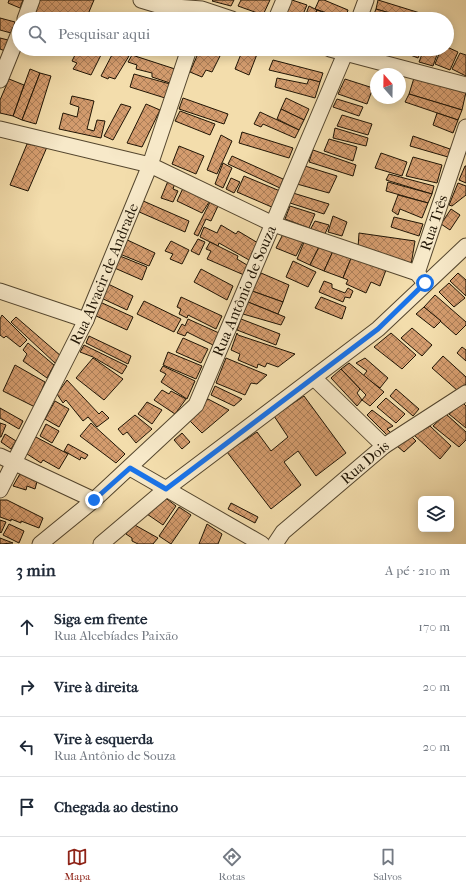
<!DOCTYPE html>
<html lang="pt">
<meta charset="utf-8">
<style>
body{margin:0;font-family:"IM FELL French Canon",serif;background:#f2f2f3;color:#1f2937}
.controls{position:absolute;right:12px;bottom:12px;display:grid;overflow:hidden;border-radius:6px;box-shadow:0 2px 10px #0003}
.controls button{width:36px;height:36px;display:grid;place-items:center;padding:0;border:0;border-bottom:1px solid #e0e1e3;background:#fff;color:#1f2937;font:20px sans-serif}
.compass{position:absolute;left:370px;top:68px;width:36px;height:36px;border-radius:50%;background:#fff;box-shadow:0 2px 10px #0003;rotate:340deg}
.stop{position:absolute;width:12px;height:12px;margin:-9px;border:3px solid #1a73e8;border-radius:50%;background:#fff}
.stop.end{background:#1a73e8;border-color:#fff;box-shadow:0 1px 4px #0008}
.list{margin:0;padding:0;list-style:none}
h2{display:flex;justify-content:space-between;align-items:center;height:52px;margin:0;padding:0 16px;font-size:17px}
h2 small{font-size:13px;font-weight:400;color:#747a83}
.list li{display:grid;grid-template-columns:26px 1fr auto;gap:12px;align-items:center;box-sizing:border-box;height:60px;padding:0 16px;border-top:1px solid #e0e1e3}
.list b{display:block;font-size:15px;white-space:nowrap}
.list p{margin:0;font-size:13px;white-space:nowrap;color:#747a83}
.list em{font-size:13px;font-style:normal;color:#747a83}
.icon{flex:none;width:22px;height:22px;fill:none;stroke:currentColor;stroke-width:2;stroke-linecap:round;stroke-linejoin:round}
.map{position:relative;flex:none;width:466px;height:544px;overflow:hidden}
.search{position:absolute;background:#fff;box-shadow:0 2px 10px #0003;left:12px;right:12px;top:12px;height:44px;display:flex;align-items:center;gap:10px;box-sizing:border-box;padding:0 14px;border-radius:22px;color:#747a83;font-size:15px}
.sheet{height:292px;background:#fff}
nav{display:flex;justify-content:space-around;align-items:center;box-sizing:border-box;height:56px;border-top:1px solid #e0e1e3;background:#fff;font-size:11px;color:#747a83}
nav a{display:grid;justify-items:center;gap:2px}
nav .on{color:#8f2418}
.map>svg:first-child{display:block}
.building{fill:url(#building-cross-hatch);stroke:#1f1404}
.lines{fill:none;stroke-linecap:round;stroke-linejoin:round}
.street-casing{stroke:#54462e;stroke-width:17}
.street{stroke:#f7e9c9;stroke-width:15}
.route{stroke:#1a73e8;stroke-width:5}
.labels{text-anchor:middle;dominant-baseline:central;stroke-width:3;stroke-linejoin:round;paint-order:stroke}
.street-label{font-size:15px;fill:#1f1404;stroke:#f7e9c9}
</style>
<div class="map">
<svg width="466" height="544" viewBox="0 0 466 544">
<defs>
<pattern id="building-cross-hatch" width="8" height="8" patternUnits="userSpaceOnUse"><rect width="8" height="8" fill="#d49c6e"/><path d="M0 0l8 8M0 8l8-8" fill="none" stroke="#ab7e58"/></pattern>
</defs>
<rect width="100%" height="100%" fill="#f3ddac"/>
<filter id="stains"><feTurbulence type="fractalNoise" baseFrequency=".005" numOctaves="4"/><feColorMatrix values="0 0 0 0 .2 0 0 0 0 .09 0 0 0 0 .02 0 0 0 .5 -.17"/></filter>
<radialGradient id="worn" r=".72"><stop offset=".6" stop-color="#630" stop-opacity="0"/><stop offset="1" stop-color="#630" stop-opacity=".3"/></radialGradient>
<g class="building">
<polygon points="9,0 23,0 20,8 8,3"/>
<polygon points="40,0 94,0 86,19 33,19"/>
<polygon points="213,0 234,0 231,6 212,1"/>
<polygon points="241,0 270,0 263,15 238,6"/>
<polygon points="292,0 307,5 301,19 284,19"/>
<polygon points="319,0 324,0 348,10 345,19 315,9"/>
<polygon points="378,0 420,13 418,19 410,19 376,9"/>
<polygon points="309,6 317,10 313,19 304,19"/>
<polygon points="376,9 400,16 399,19 372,19"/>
<polygon points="317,10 341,19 313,19"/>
<polygon points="156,13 163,17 162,19 154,19"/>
<polygon points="166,15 182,16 181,19 164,19"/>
<polygon points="0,18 15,22 11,33 0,30"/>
<polygon points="0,38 8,40 5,51 0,49"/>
<polygon points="447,47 458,52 450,70 435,64 441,49 447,49"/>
<polygon points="78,49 104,49 91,75 73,69 77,63 72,61"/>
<polygon points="200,49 220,56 212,72 206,70 202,77 190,72"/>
<polygon points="243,49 259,49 249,75 235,69"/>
<polygon points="395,49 422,49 418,58"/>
<polygon points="424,49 439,49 433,66 419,62"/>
<polygon points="114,51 129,56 115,79 109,77 108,79 101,76"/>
<polygon points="460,53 466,55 466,76 452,69"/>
<polygon points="132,55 175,69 170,83 152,77 152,73 136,69 137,65 128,62"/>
<polygon points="273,60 323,73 320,82 269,70"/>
<polygon points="30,69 40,73 22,120 13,116"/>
<polygon points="40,73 51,76 36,124 22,120"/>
<polygon points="134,74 170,84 165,98 130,87"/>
<polygon points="277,78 307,84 309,79 320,82 315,98 275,87"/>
<polygon points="414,78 466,92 462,110 409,94"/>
<polygon points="9,79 24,85 13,116 0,113 0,100"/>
<polygon points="345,79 373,88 367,104 338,94"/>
<polygon points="409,94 462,110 458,120 405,102"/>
<polygon points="72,96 94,101 87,129 94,131 97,120 105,121 101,138 59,129 63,113 77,117 79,107 70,104"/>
<polygon points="183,98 228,114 224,124 179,109"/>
<polygon points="286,98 309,109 304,120 281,109"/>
<polygon points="337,99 363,107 359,116 333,107"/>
<polygon points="121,104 131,107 113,140 104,136"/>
<polygon points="146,104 160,110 142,147 127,143"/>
<polygon points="281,109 304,120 299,130 277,119"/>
<polygon points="180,111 215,124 210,135 175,121"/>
<polygon points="260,112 299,130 295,138 263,124 261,127 254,124"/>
<polygon points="437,113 458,120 453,133 433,125"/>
<polygon points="342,115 372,124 368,135 337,126"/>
<polygon points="335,128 368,138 366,146 333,138"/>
<polygon points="242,132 293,148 289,158 239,143"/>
<polygon points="221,135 232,141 217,174 207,170"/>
<polygon points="413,136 450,149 448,157 410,146"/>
<polygon points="329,139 357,147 353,161 324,151"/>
<polygon points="27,144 47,147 28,191 10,185"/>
<polygon points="179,146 204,156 196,174 172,164"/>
<polygon points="313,150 356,165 353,176 309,162"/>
<polygon points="381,153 407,162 402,176 375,168"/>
<polygon points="232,156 283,179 280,188 228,164"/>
<polygon points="413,157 442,165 437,183 406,176"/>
<polygon points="223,163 232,168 223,188 215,184"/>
<polygon points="305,166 337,176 329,193 297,184"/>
<polygon points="465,166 466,166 466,183 459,180"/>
<polygon points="389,174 434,186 432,194 386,180"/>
<polygon points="244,176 280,191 274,208 237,192"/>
<polygon points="231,178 240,182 234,193 226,189"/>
<polygon points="168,181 175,183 173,189 178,191 173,202 161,198"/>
<polygon points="388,182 432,194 428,203 386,191"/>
<polygon points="458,183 466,186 466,195 452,206 449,205"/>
<polygon points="184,186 211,199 202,213 177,201"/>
<polygon points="293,193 329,204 324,214 290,203"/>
<polygon points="398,195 428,203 422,218 400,209 398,215 392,211"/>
<polygon points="141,200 189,221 185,232 137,211"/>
<polygon points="210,202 218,206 211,221 206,219 198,236 194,234"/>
<polygon points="290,206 315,214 309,228 285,219"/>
<polygon points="451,209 460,215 450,230 441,224"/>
<polygon points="333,216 347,222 342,236 328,232"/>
<polygon points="394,217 423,224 419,236 391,227"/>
<polygon points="315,221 329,225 324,236 310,230"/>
<polygon points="221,225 236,234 238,231 258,243 249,260 219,243 218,246 200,237 204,227 217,233"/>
<polygon points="284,232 304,240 296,256 276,248"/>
<polygon points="359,233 415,241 411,265 358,248"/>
<polygon points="121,237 155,253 149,266 115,252"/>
<polygon points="198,239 205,242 199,255 191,251"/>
<polygon points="305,240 320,245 310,265 297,259"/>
<polygon points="171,241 189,250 182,264 170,259 173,254 165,251"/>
<polygon points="210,242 238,256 237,259 247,265 244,275 207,259 211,251 206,249"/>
<polygon points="320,245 334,249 324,271 310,265"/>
<polygon points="334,249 352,256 343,278 324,271"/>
<polygon points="115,254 147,267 142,280 110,266"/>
<polygon points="352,256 386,270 380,286 371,282 366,293 346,284 348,280 343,278"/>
<polygon points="293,261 316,272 308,287 286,277"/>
<polygon points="201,269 233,286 227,300 194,282"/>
<polygon points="261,273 289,285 283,302 252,291"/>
<polygon points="458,273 466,280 466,296 450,281"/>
<polygon points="324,281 332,284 332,288 345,293 348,288 353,291 350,298 345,297 343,302 319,292"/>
<polygon points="106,283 133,296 127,310 99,297"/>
<polygon points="449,283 465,298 454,307 439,292"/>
<polygon points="252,291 283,302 278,314 248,302"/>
<polygon points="435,295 466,322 466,325 456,335 424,307"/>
<polygon points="181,297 222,316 216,329 188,315 187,318 179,314 181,309 177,307"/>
<polygon points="321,297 346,307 342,319 315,308"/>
<polygon points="144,301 181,319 174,332 137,314"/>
<polygon points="100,302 133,317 127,330 94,315"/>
<polygon points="248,302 285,317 281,325 243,314"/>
<polygon points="424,307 441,321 434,328 416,314"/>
<polygon points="2,315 27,340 20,347 6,336 4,338 0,335 0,319"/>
<polygon points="16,317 61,356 56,364 11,322"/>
<polygon points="188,319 219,333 213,345 187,332 185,336 177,333 182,324 185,326"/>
<polygon points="241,319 280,334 276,345 237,330"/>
<polygon points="412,328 432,345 422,356 401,338"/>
<polygon points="237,333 238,335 295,354 278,367 267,363 265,367 258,364 257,368 238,360 240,354 231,350"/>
<polygon points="391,333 416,355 402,369 374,347"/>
<polygon points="89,336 131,356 128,364 86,343"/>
<polygon points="183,338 208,349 201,363 176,352"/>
<polygon points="28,343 54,365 47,378 23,361 27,354 23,350"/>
<polygon points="84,345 127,366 122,374 93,357 80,352"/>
<polygon points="462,347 466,350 466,361 457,353"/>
<polygon points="168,352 202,366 196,379 163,365"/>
<polygon points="443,356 466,377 466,384 458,391 432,368"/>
<polygon points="93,358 123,379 104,400 76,378"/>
<polygon points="226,358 267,375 257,384 251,383 245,395 216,383"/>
<polygon points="365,358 388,378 380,388 363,376 367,371 356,363"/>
<polygon points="349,363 384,392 370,406 362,400 366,395 341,369"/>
<polygon points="15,365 45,382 35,407 3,391"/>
<polygon points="163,366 195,381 187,399 161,382 166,374 160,371"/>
<polygon points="341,369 360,389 357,393 362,400 357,406 331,378"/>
<polygon points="67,380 99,414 102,411 109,418 97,427 88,417 83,421 66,400 63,403 57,394"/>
<polygon points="215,386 242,399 234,406 211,395"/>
<polygon points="396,389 419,409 413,416 390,396"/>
<polygon points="162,390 169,394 171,391 186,399 175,414 154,400"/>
<polygon points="304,396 346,453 316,476 298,451 284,462 301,485 271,509 227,452 257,432 271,451 288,437 274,416"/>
<polygon points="386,398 405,414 396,423 377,407"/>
<polygon points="208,399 229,410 202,433 188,419"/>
<polygon points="55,401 69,409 59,427 45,419"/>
<polygon points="147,402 162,410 152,424 138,414"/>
<polygon points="463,403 466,406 466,428 449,414"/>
<polygon points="0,408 23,421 19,429 0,418"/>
<polygon points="372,410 393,426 387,429 391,433 387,435 367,415"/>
<polygon points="446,414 466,432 466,440 459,447 433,426"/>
<polygon points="135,415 152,429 136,443 127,432 123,435 118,429"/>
<polygon points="0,423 6,425 1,437 0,437"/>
<polygon points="91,423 125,454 116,463 80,436"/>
<polygon points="46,424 59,431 52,443 40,436"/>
<polygon points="430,426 451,446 440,459 414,435"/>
<polygon points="182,433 190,442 182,449 174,440"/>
<polygon points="5,434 16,441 11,449 1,442"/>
<polygon points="410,435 416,441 404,452 397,446"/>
<polygon points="34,436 68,454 59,469 43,460 41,463 24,452"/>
<polygon points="68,444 88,455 85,459 81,457 80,460 64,451"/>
<polygon points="21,472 38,478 35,489 27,486 26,490 13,486"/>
<polygon points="163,496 176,506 163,525 144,512"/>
<polygon points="0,500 7,500 43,518 39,528 21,521 21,523 11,519 11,521 0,517"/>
<polygon points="231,503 258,517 255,523 228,509"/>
<polygon points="179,507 191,515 171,544 159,536"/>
<polygon points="0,520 6,522 1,533 0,532"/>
<polygon points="9,524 24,531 19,543 3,535"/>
<polygon points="133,524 158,538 153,544 138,544 132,541 132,538 126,534"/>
<polygon points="207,524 222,534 218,544 199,544"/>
<polygon points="0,538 13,543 0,544"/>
</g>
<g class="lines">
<defs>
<g id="street">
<polyline points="141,0 161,6 202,9 232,19"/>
<polyline points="25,19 32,0"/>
<polyline points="276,19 284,0"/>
<polyline points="359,19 366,0"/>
<polyline points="330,49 466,85"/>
<polyline points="0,80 19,33"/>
<polyline points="0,129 150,165 273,224 417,273 425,283"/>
<path id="s1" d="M417,273l49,-146"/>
<polyline points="0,291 86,320"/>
<polyline points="314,378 384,446"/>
<polyline points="0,456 94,500"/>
<polyline points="130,468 262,544"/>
<path id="s2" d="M0,490l86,-170 64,-155 39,-116"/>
<path id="s3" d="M40,544l54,-44 102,-95 151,-356"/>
<polyline points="101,544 166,489 378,329 466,246"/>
<path id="s4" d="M275,544l8,-12 101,-86 82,-53"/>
</g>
</defs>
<use href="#street" class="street-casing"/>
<use href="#street" class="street"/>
</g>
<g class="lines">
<polyline class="route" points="94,500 130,468 166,489 378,329 425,283"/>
</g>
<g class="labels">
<g class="street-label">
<text stroke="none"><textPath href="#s1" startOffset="53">Rua Três</textPath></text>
<text stroke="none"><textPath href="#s2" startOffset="240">Rua Alvacir de Andrade</textPath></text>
<text stroke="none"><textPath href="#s3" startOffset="333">Rua Antônio de Souza</textPath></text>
<text stroke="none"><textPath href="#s4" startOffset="122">Rua Dois</textPath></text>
</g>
</g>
<rect width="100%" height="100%" filter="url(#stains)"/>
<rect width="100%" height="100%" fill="url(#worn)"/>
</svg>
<div class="controls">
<button><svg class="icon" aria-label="layers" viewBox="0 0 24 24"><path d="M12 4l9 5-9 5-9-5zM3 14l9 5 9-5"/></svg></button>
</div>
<svg class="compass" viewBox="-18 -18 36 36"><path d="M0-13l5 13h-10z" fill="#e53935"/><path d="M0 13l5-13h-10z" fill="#747a83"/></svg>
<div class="stop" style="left:425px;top:283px"></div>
<div class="stop end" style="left:94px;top:500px"></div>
<div class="search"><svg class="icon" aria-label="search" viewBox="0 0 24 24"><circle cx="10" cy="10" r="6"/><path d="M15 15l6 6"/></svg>Pesquisar aqui</div>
</div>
<section class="sheet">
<h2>3 min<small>A pé · 210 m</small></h2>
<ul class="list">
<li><svg class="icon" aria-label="ahead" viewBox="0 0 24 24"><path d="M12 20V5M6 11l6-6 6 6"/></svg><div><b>Siga em frente</b><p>Rua Alcebíades Paixão</p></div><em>170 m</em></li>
<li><svg class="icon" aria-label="right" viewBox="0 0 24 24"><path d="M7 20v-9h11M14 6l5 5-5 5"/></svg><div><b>Vire à direita</b></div><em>20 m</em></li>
<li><svg class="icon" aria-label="left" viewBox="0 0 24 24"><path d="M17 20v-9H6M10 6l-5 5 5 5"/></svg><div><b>Vire à esquerda</b><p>Rua Antônio de Souza</p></div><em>20 m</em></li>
<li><svg class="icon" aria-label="arrive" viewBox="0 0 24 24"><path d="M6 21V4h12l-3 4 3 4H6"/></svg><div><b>Chegada ao destino</b></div></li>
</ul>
</section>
<nav>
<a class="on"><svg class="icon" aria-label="map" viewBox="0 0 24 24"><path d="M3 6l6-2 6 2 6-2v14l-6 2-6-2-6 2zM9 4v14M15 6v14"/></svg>Mapa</a>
<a><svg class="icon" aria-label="directions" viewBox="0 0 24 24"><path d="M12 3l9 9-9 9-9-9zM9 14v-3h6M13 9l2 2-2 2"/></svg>Rotas</a>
<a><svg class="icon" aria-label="saved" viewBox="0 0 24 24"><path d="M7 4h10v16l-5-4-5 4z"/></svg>Salvos</a>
</nav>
